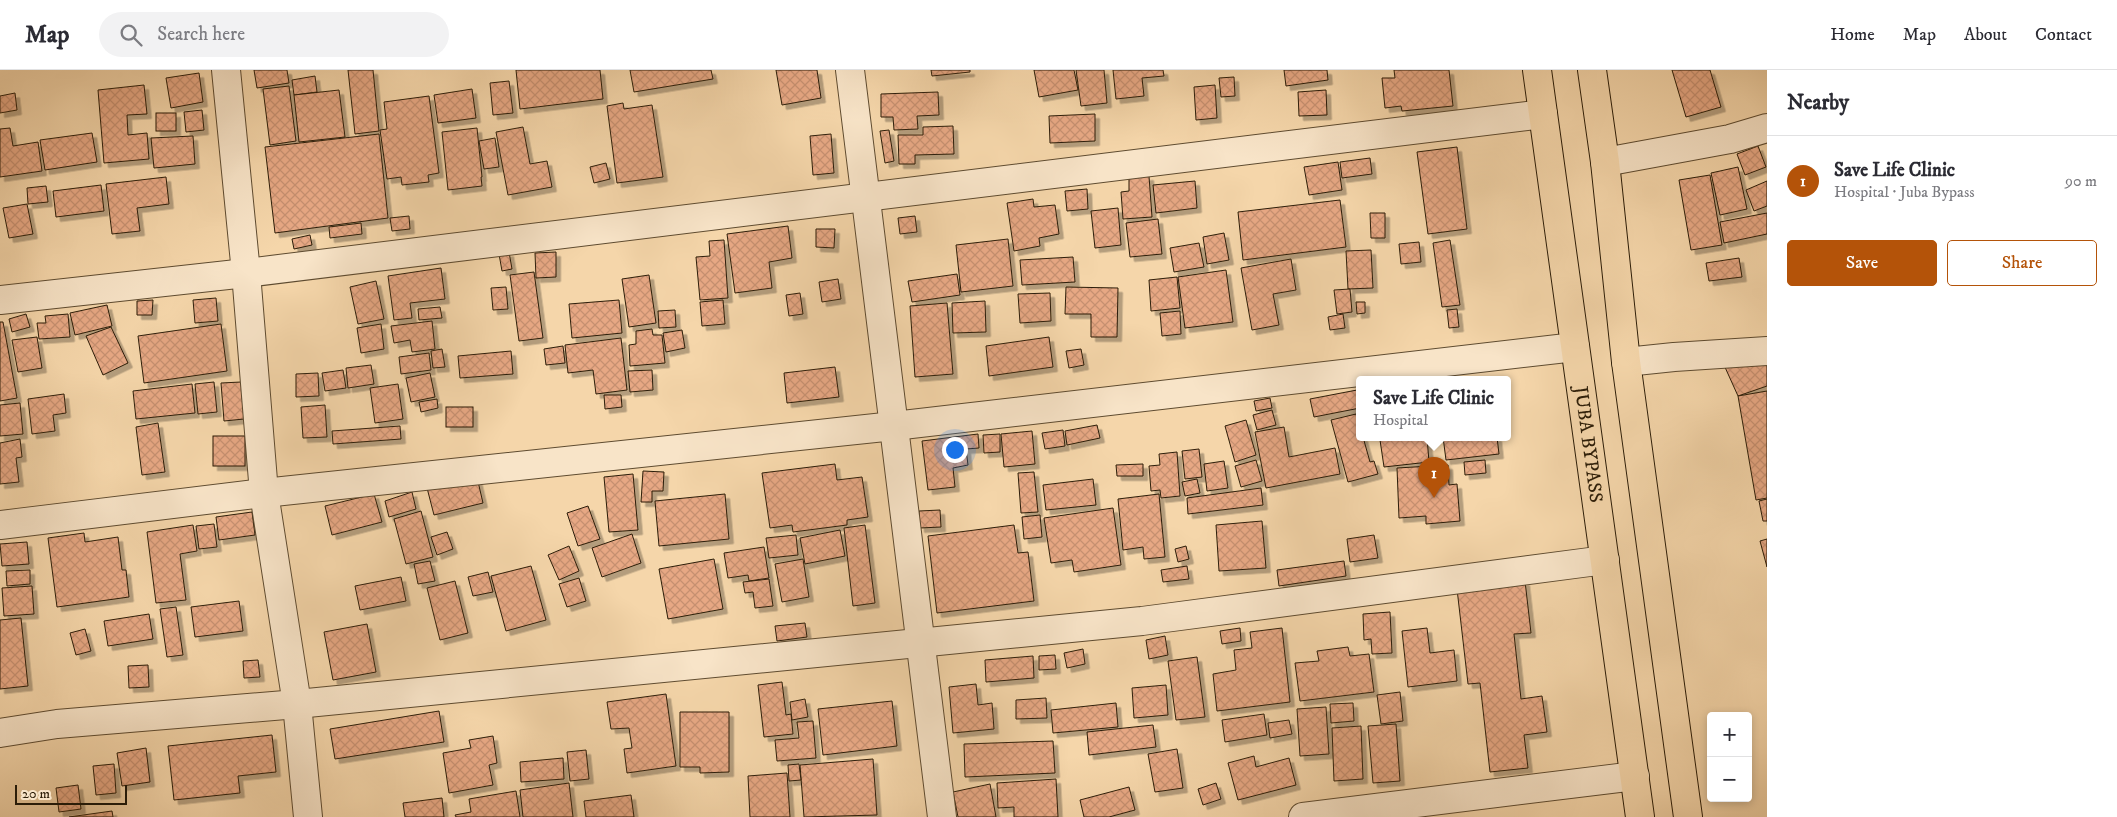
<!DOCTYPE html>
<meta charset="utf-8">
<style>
body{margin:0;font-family:"IM FELL DW Pica",serif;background:#f2f2f3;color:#2b2b33}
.controls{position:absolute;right:15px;bottom:15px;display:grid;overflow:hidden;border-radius:5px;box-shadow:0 2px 8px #0003}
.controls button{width:45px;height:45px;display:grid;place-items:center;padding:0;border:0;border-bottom:1px solid #e1e1e2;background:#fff;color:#2b2b33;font:25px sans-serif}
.scale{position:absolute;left:15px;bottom:12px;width:112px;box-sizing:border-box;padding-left:5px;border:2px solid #2c1d08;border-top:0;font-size:14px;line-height:18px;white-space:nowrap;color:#2c1d08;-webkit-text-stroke:4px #f8e4c8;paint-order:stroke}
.you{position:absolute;left:954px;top:379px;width:18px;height:18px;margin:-12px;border:4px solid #fff;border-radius:50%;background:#1a73e8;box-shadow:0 0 0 8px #1a73e833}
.badge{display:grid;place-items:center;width:32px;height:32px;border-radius:50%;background:#b45309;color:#fff;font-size:16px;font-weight:700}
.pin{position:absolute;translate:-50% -41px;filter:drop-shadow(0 1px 2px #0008)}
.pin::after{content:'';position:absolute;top:26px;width:18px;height:15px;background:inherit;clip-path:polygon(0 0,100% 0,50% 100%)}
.popup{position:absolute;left:1356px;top:306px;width:155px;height:65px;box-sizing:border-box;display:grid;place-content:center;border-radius:5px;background:#fff;filter:drop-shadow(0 1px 4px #0005);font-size:16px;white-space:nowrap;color:#7c7c81}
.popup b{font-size:19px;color:#2b2b33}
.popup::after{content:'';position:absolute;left:50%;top:100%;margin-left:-10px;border:10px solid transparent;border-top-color:#fff}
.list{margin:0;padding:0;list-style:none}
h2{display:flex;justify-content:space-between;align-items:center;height:65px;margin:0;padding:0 20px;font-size:21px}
h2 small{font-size:16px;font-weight:400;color:#7c7c81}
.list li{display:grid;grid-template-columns:32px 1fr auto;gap:15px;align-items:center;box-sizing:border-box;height:90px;padding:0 20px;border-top:1px solid #e1e1e2}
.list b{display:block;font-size:19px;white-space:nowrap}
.list p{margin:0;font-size:16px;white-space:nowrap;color:#7c7c81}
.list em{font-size:16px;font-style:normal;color:#7c7c81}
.actions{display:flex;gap:10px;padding:15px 20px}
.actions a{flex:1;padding:11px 0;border:1px solid #b45309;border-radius:5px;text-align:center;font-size:18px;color:#b45309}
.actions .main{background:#b45309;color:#fff}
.icon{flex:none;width:28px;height:28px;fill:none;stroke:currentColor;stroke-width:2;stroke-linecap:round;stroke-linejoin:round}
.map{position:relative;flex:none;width:1767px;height:747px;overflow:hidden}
header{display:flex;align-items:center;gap:30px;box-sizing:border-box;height:70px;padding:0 25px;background:#fff;border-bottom:1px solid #e1e1e2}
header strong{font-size:24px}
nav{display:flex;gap:28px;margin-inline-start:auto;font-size:18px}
.search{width:350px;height:45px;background:#f2f2f3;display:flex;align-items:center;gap:12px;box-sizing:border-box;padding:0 18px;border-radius:28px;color:#7c7c81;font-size:19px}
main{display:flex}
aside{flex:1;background:#fff}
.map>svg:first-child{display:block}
.building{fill:url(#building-cross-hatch);stroke:#2c1d08;filter:url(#shadow)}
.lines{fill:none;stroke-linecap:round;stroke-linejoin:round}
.minor-casing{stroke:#5e4b30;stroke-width:30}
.major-casing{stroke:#2c1d08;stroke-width:30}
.minor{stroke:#f8e4c8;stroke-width:28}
.major{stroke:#f5d6aa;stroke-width:28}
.labels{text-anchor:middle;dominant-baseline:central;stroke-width:4;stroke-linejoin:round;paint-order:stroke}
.street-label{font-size:19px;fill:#2c1d08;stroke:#f8e4c8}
</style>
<header>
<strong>Map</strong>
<div class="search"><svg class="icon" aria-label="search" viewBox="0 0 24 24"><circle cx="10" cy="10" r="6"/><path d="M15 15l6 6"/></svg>Search here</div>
<nav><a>Home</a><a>Map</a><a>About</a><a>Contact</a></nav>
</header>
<main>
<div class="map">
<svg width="1767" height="747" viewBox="0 0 1767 747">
<defs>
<pattern id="building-cross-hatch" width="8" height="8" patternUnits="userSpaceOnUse" patternTransform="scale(1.25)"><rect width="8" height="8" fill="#e7a884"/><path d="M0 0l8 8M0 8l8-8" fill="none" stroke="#c69070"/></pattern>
<filter id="shadow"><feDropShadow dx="4.5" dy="4.5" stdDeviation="0" flood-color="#0004"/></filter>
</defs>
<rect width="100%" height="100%" fill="#f5d6aa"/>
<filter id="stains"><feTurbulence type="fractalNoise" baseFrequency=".004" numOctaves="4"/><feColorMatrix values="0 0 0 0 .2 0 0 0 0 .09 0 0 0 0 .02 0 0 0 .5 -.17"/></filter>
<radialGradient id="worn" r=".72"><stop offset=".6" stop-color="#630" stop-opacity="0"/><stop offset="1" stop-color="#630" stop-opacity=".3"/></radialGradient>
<g class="building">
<polygon points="254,0 287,0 289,13 257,18"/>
<polygon points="348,0 373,0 379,61 355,64"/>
<polygon points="516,0 600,0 603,29 520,39"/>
<polygon points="630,0 711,0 713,9 634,22"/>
<polygon points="776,0 817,0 821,28 782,35"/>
<polygon points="931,0 970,0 970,2 932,6"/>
<polygon points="1034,0 1074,0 1078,20 1039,27"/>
<polygon points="1076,0 1104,0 1107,33 1081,36"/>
<polygon points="1113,0 1163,0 1164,6 1142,8 1144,26 1116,29"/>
<polygon points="1284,0 1327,0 1328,10 1286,16"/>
<polygon points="1394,0 1449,0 1453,36 1402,41 1401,36 1385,38 1382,8 1395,8"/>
<polygon points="1672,0 1710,0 1721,37 1686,47"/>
<polygon points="199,3 203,32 171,38 166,8"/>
<polygon points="315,6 317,22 294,25 292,10"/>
<polygon points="1234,7 1235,26 1221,27 1219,8"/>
<polygon points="509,11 513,43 493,45 490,13"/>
<polygon points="144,15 147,44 127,45 128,65 147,63 149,89 104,93 98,20"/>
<polygon points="1215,15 1217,48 1196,50 1194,17"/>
<polygon points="289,16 296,71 270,75 263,19"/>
<polygon points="472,19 476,48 438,53 434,25"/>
<polygon points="339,20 345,67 299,72 294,25"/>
<polygon points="1326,20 1327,45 1299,46 1298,22"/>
<polygon points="938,22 939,45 917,46 918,59 894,60 893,47 881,47 881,24"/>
<polygon points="15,23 17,40 0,43 0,26"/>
<polygon points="429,26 439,103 428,105 429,112 402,115 401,107 387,109 380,60 387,59 384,32"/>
<polygon points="623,33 624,39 652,35 663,107 617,113 607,36"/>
<polygon points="202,40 204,60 186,62 184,42"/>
<rect x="156" y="43" width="20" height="18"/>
<polygon points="1095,44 1095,71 1050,73 1049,46"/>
<polygon points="953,56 954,84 915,85 915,94 899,94 898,65 923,65 923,57"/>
<polygon points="523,57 530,94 547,91 552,117 508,125 496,62"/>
<polygon points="10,58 13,76 38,72 42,101 0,107 0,59"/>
<polygon points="477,58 482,107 481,107 482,116 448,120 442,62"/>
<polygon points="889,60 894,91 885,93 880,61"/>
<polygon points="92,63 97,92 45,100 40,70"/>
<polygon points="379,64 388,148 275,163 265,77"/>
<polygon points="831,64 834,103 813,105 810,66"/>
<polygon points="193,66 195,94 154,98 151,68"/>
<polygon points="495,68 499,97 484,99 479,71"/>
<polygon points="1758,76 1766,97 1745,105 1737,84"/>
<polygon points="1457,77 1467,159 1428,164 1417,82"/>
<polygon points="1370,88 1372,104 1342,108 1340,92"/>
<polygon points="1338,92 1342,120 1309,125 1304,97"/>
<polygon points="606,93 610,109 594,113 590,97"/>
<polygon points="1738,97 1747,139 1720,145 1711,103"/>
<polygon points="1710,105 1722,175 1691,180 1679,110"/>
<polygon points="1149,106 1152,147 1123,149 1121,122 1129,121 1129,107"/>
<polygon points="166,107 169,134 137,138 140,161 112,164 106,114"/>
<polygon points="1195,111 1197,138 1156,143 1153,115"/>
<polygon points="1767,111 1767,136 1754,141 1746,120"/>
<polygon points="101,115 104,141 56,147 53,121"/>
<polygon points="46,116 48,132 28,134 27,118"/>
<polygon points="1087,119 1088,139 1067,141 1065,121"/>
<polygon points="1033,129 1034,137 1055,135 1059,164 1039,168 1040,176 1014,181 1007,133"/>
<polygon points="1340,130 1346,177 1243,190 1238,142"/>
<polygon points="27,134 33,164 9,168 3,138"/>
<polygon points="1118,138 1121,175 1095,178 1091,141"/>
<polygon points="1370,143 1385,143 1385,168 1371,168"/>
<polygon points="1767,143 1767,164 1724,173 1720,152"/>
<polygon points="409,146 410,159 392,161 390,148"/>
<polygon points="915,146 917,162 900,164 898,148"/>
<polygon points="1158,149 1162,184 1130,187 1126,153"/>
<polygon points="361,153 362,164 330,168 329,157"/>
<polygon points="788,156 792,188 769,192 772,218 735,223 727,164"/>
<polygon points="816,159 835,159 834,178 816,177"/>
<polygon points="1224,163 1229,190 1207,194 1203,167"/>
<polygon points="310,165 312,175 294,179 292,169"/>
<polygon points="1008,169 1013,216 961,222 956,175"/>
<polygon points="724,170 728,228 700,230 696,187 710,186 709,171"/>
<polygon points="1450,170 1460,235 1442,237 1433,173"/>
<polygon points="1419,172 1421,192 1401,194 1399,174"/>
<polygon points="1199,173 1204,197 1174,202 1170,178"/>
<polygon points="1371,180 1373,218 1348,219 1346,181"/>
<polygon points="509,182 512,199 502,201 499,184"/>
<polygon points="556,182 556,207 536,208 535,183"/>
<polygon points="1073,187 1075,212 1022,215 1020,190"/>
<polygon points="1739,188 1742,207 1709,211 1706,193"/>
<polygon points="1291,189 1296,220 1273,224 1279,255 1252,260 1241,198"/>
<polygon points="441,198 445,229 410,233 412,248 394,250 388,206"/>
<polygon points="1226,200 1233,252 1185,258 1178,207"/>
<polygon points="534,202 543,268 519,271 510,205"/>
<polygon points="957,204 960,225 912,232 908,211"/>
<polygon points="649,205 656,253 629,257 622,209"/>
<polygon points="1177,207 1180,238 1151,241 1149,210"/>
<polygon points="838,209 841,229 822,232 819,212"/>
<polygon points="376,211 384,249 358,254 350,217"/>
<polygon points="506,217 508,239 493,240 491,218"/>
<polygon points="1066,217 1118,218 1117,267 1091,267 1091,244 1065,244"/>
<polygon points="1350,219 1352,242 1337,244 1334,220"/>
<polygon points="800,223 803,244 789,246 786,225"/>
<polygon points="1050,223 1051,251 1020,253 1018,224"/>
<polygon points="216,228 218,251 195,253 193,230"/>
<polygon points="153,230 152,245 137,245 137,231"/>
<polygon points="619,230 622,263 572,268 569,234"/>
<polygon points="723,230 725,254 702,256 700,232"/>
<polygon points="985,231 986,262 953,263 952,233"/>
<polygon points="1356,232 1365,232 1365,243 1357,244"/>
<polygon points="947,233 953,304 915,307 910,236"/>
<polygon points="107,235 112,256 75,265 70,243"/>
<polygon points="440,237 442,248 419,250 418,239"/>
<polygon points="1457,239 1459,257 1449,258 1447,240"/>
<polygon points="675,240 676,257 659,258 658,241"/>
<polygon points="1180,241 1181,264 1162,266 1160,243"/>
<polygon points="26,244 30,257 12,262 9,249"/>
<polygon points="68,244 70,267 39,269 37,253 46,253 45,246"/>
<polygon points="1343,244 1345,258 1330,260 1328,247"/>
<polygon points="432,251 435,279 412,282 410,270 394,273 391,256"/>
<polygon points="0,252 3,252 17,328 0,331"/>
<polygon points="221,254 227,301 144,313 138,266"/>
<polygon points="381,254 384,279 361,283 357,258"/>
<polygon points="111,257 128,293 103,305 86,266"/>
<polygon points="652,259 653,265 662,265 665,293 630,296 629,275 636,274 636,261"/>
<polygon points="682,260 685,278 666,282 663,263"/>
<polygon points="37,267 42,298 18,302 12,270"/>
<polygon points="1049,267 1053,297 989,306 986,276"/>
<polygon points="621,268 627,320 596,324 593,300 568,303 565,275"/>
<polygon points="563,276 565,293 546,295 544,279"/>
<polygon points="442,279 445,297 433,298 431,281"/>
<polygon points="1081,279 1084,295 1069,298 1066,281"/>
<polygon points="511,281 513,304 460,308 458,286"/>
<polygon points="429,283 431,300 401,304 399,287"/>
<polygon points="1767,288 1767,316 1738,326 1724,295"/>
<polygon points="371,295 374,314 348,318 346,298"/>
<polygon points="835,297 839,327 787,333 784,303"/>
<polygon points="343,300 346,318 325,321 322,303"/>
<polygon points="652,300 653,320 630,322 628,301"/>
<polygon points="318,303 319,326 296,327 296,304"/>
<polygon points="430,303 435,327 411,332 406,308"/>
<polygon points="214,312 217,342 198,344 195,314"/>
<polygon points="241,312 244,349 224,351 221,313"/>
<polygon points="192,314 195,343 136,349 133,321"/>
<polygon points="398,314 403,349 375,353 370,318"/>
<polygon points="1357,320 1360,338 1314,347 1310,329"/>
<polygon points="1767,321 1767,428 1756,430 1738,326"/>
<polygon points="64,324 66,343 53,345 55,361 32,364 28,329"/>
<polygon points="604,325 621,325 622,337 605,339"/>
<polygon points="1270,328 1272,338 1256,341 1254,331"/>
<polygon points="437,329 438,338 421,342 419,332"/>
<polygon points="20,333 23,364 0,366 0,335"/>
<polygon points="325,335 327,367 303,368 301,337"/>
<rect x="446" y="337" width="27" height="20"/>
<polygon points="1272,340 1276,355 1257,360 1253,345"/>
<polygon points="1356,344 1360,358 1360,367 1363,367 1370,392 1374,391 1378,404 1348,412 1331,350"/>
<polygon points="1246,350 1256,385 1235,392 1225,356"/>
<polygon points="158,353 165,402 142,405 136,357"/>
<polygon points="1097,355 1100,368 1067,375 1065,361"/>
<polygon points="400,356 401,369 333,374 332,361"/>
<polygon points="1284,357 1289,387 1335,378 1340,404 1266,418 1255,362"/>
<polygon points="1063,360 1065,376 1045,379 1042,363"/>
<polygon points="1032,361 1035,394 1004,397 1001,364"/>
<polygon points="978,364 979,378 966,379 968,395 953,398 955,417 928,420 922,371"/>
<polygon points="1000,364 1000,382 984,383 983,365"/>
<rect x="213" y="366" width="32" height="30"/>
<polygon points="1414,367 1427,367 1429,392 1384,397 1380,370"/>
<polygon points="1443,367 1497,367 1499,384 1446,390"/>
<polygon points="20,369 22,387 16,388 19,412 0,414 0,373"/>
<polygon points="1199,379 1202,407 1185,409 1182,381"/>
<polygon points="1177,382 1180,426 1161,428 1160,420 1151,421 1149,396 1160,395 1159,384"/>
<polygon points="1256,390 1262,411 1241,417 1235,396"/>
<polygon points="1485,390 1486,403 1465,405 1464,392"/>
<polygon points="1224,391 1228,418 1207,421 1204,394"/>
<polygon points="835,394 837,410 862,407 868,447 847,450 847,455 793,462 792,455 770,458 762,403"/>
<polygon points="1143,394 1143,406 1117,406 1116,395"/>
<polygon points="1448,395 1449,415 1457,414 1460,451 1426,454 1426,446 1399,448 1397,398"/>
<polygon points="643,401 664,402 663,421 652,421 652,432 641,432"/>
<polygon points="1034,402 1038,442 1021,443 1018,403"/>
<polygon points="476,403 483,433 434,445 426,414"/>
<polygon points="633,404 638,460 609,462 604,407"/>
<polygon points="1093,409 1096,435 1046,440 1043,415"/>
<polygon points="1197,409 1200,423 1185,426 1182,412"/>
<polygon points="1261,418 1263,435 1188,444 1187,428"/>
<polygon points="412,422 416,439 389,447 385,431"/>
<polygon points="374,424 382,452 332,465 325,436"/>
<polygon points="725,424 729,469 659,476 655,431"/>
<polygon points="1159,424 1165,487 1144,489 1143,477 1123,480 1118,429"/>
<polygon points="1767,429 1767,451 1763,451 1759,431"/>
<polygon points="588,436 600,469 578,476 567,443"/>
<polygon points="1113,438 1121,495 1074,502 1072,490 1051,493 1044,448"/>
<polygon points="940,440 941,457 920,458 919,441"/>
<polygon points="421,441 433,487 406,494 394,449"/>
<polygon points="252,442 255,465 219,470 216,447"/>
<polygon points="1040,445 1042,467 1024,469 1022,447"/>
<polygon points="1262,451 1266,498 1219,501 1216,455"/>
<polygon points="214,454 217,477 199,479 196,456"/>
<polygon points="193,455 197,481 180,484 186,530 156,533 147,462"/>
<polygon points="865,455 875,533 853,536 844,458"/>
<polygon points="1014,455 1018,483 1028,482 1034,531 937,543 928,466"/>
<polygon points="840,460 845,486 805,494 800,468"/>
<polygon points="447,462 453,479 437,485 431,467"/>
<polygon points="84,463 85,472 118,467 122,500 126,500 129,527 57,537 48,468"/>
<polygon points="632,464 641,493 602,507 592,478"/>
<polygon points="796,465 798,485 769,488 766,468"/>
<polygon points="1374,465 1378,488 1350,492 1347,469"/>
<polygon points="1767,469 1767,497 1760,471"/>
<polygon points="27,472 29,494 2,496 0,474"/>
<polygon points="569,476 579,501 559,510 548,485"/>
<polygon points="1186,476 1189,489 1178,492 1175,479"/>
<polygon points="764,477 769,508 749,511 748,505 728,508 724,483"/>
<polygon points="714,489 723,539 668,549 659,499"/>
<polygon points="803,489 809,527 782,532 775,494"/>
<polygon points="430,491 435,511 418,514 414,494"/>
<polygon points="1344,491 1346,506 1279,516 1277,500"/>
<polygon points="531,496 546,550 506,561 491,506"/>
<polygon points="1187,496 1189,509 1163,512 1161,500"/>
<polygon points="30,500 30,514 7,516 6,501"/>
<polygon points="488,502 493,522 473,526 468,507"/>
<polygon points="401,507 406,531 360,540 355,516"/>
<polygon points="579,508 586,531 567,537 559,514"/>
<polygon points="769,509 773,536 755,538 753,522 745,523 743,512"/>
<polygon points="455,511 468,563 440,570 427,518"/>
<polygon points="1525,511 1531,563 1514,564 1521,629 1542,626 1547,662 1524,665 1528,698 1490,702 1480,613 1468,614 1457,519"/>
<polygon points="32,516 34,544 4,546 2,518"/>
<polygon points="239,531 243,561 195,567 191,537"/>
<polygon points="176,537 183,585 167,587 160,539"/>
<polygon points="1390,542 1392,583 1372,584 1371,569 1364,570 1363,544"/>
<polygon points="149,544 153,569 108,576 104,551"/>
<polygon points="21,548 28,616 0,619 0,550"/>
<polygon points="805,553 807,567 777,571 775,556"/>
<polygon points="367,554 376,602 333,610 324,562"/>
<polygon points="1240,558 1241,571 1222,574 1220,561"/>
<polygon points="1282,558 1290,632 1217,641 1213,604 1236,600 1234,580 1252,578 1250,562"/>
<polygon points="1427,558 1430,583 1454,580 1457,611 1408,617 1402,561"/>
<polygon points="85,559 91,581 76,585 70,563"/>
<polygon points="1165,566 1168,585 1149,589 1146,570"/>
<polygon points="1348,577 1350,586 1369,584 1374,622 1300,631 1295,593 1319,591 1317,581"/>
<polygon points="1083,579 1085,594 1067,598 1064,583"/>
<polygon points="1055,585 1056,599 1039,600 1039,586"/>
<polygon points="1033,586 1034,608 986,612 985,590"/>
<polygon points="1197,587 1205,647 1176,650 1168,591"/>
<polygon points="258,590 260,607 244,608 243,591"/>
<polygon points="148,595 149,617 129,618 128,596"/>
<polygon points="782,612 786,645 791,644 793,664 764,667 758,615"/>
<polygon points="976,614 978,635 992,633 994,659 953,663 949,617"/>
<polygon points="1166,615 1168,645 1134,648 1132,618"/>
<polygon points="1400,622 1403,651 1381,654 1377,625"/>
<polygon points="666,624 676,696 627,703 624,679 632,678 629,658 611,659 607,632"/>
<polygon points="1046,628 1047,648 1016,649 1016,630"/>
<polygon points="805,629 808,647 792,650 790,632"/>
<polygon points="892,631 897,676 823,685 818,639"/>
<polygon points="1116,633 1118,657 1053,663 1051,640"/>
<polygon points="1353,633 1354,651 1331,653 1330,634"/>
<polygon points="1326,637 1329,684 1300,686 1297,639"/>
<polygon points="439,641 444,672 335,689 330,659"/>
<polygon points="680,642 729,642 729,702 700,703 700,697 680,697"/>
<polygon points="1264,644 1267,665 1225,672 1222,650"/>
<polygon points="1289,650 1292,664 1270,668 1268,653"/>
<polygon points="813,651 816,688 777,691 775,670 799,668 797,652"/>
<polygon points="1396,654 1400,711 1373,713 1368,656"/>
<polygon points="1153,655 1156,677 1089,685 1087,662"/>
<polygon points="1361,656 1363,709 1334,711 1332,658"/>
<polygon points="272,665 276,702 238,706 240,723 174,730 168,676"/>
<polygon points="493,666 497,693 489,695 493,715 449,723 443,683 471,678 469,670"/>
<polygon points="1053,671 1055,703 965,707 964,674"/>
<polygon points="146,678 150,712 122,716 117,683"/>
<polygon points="1177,679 1183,718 1155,722 1148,684"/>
<polygon points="586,680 589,709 570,711 567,682"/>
<polygon points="1254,686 1256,697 1289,688 1296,715 1238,730 1228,693"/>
<polygon points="563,688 564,709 521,712 520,692"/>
<polygon points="873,689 877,745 804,747 800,695"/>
<polygon points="114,694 116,723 96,725 93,696"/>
<polygon points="799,694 801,710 789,711 788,695"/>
<polygon points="787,703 790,747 750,747 748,706"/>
<polygon points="1056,709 1058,747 1014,747 1014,737 998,738 997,713"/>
<polygon points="569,713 573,747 523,747 520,720"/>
<polygon points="1216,713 1221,729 1203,735 1198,719"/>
<polygon points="990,714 996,747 958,747 953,722"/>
<polygon points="78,715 81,739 59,742 56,718"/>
<polygon points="1129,717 1135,740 1109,747 1084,747 1080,730"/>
<polygon points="516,721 520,747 456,747 455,745 471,742 469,729"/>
<polygon points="631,725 634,747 586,747 584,731"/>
<polygon points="442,728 444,747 405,747 403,733"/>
<polygon points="112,741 113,747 69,747"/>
</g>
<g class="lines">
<defs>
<g id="minor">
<polyline points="226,0 246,203 264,423 297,634 308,747"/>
<polyline points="850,0 942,747"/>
<polyline points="1605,92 1730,69 1767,58"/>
<polyline points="0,230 246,203 1543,44"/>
<polyline points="1626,292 1674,287 1767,281"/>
<polyline points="0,455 264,423 894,356 1575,277"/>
<polyline points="0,663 57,654 297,634 1142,551 1605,490"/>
<polyline points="1303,747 1635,706"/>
</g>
<g id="major">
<path id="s1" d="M1537,0l103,747"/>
<polyline points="1592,0 1605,92 1626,292 1688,747"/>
</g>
</defs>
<use href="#minor" class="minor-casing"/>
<use href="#major" class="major-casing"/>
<use href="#minor" class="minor"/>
<use href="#major" class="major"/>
</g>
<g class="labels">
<g class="street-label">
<text stroke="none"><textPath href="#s1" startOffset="378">JUBA BYPASS</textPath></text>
</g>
</g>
<rect width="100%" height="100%" filter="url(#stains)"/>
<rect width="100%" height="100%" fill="url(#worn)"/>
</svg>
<div class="controls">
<button>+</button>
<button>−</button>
</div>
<div class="scale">20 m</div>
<div class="you"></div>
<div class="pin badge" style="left:1434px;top:428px">1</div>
<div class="popup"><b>Save Life Clinic</b>Hospital</div>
</div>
<aside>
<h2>Nearby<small></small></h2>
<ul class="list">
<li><span class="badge">1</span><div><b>Save Life Clinic</b><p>Hospital · Juba Bypass</p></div><em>90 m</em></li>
</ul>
<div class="actions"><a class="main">Save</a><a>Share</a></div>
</aside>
</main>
